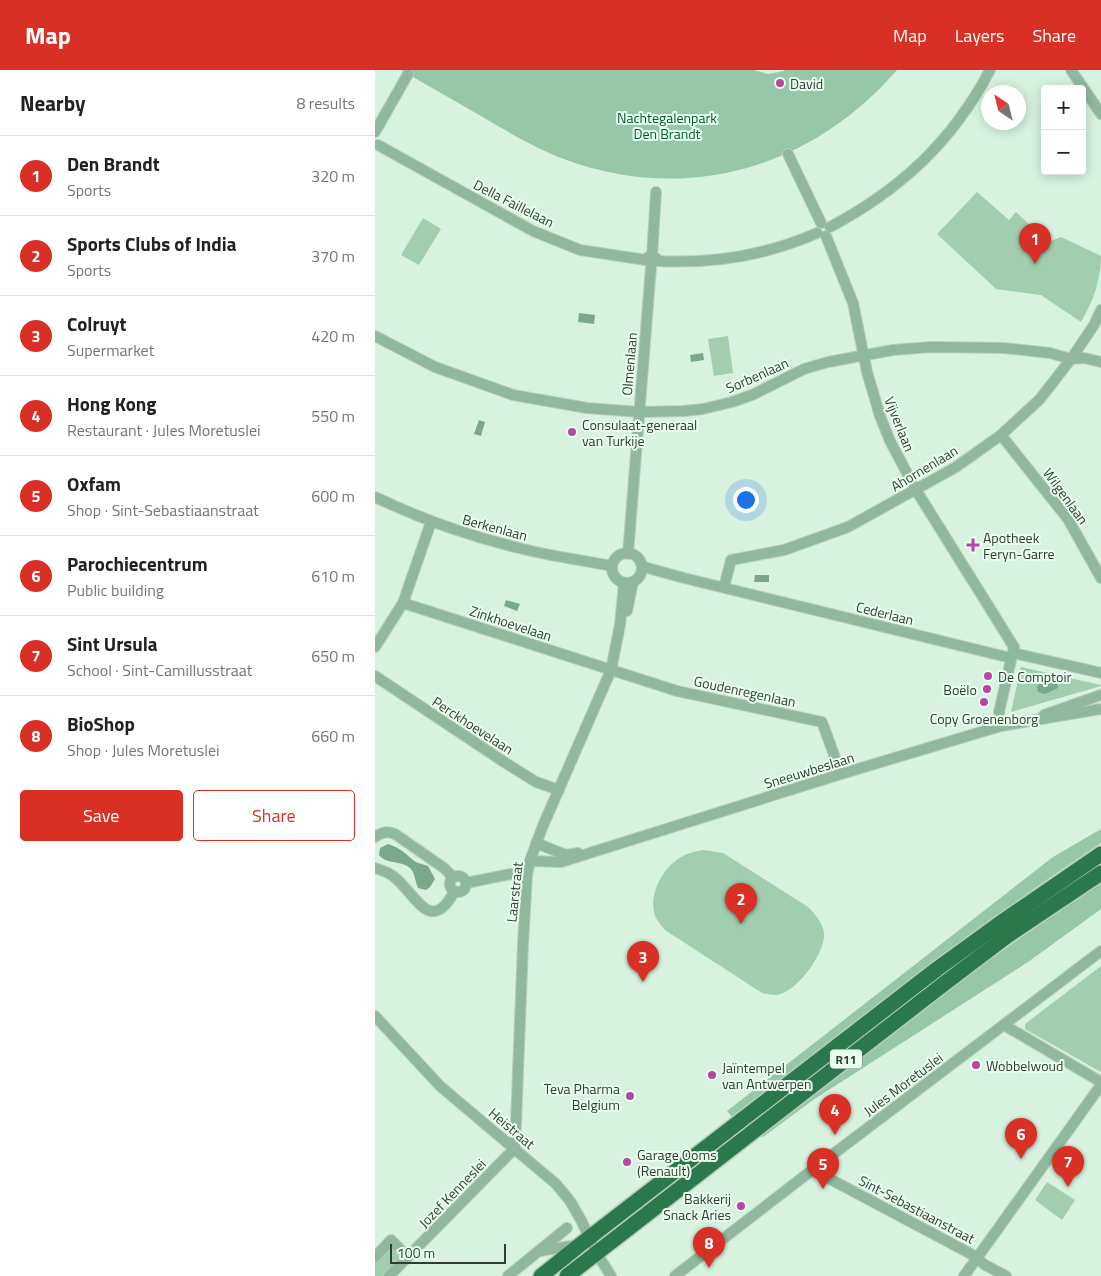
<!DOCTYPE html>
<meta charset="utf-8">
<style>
body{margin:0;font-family:"Titillium Web",sans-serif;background:#f2f2f2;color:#202124}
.controls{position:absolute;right:15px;top:15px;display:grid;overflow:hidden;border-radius:5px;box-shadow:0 2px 12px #0003}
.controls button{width:45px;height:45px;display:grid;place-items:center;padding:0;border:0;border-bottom:1px solid #e0e0e0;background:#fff;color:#202124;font:25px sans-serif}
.compass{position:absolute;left:606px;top:15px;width:45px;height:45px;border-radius:50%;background:#fff;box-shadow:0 2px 12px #0003;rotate:325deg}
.scale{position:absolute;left:15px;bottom:12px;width:116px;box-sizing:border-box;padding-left:5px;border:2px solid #313c35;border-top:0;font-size:14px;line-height:18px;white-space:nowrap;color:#313c35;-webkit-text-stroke:4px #e8feee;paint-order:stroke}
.you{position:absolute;left:370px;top:429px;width:18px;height:18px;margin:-12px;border:4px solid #fff;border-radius:50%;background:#1a73e8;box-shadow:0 0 0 8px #1a73e833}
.badge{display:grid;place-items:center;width:32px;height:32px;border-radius:50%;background:#d93025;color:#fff;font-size:16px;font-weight:700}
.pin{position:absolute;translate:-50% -41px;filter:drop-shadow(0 1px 2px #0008)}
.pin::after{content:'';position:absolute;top:26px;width:18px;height:15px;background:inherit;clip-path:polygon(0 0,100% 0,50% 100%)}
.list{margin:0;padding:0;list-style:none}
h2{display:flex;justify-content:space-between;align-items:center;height:65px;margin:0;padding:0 20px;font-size:21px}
h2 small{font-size:16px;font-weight:400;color:#757577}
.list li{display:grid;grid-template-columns:32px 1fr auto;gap:15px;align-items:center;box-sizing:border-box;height:80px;padding:0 20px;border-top:1px solid #e0e0e0}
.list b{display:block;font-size:19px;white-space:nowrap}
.list p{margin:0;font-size:16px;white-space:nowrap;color:#757577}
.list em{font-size:16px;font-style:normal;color:#757577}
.actions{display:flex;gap:10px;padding:15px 20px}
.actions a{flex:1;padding:11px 0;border:1px solid #d93025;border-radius:5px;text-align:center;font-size:18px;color:#d93025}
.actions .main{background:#d93025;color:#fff}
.map{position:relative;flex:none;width:726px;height:1206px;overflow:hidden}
header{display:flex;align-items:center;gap:30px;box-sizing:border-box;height:70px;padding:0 25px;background:#d93025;color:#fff}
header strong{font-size:24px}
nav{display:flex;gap:28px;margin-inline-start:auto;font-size:18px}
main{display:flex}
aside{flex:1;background:#fff}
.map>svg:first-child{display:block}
.green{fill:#a1ceaf}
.forest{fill:#96c7a6}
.water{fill:#7aa989}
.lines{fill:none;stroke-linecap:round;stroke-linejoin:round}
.minor-casing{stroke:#b6cebd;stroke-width:12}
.highway-casing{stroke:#b6cebd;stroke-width:18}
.minor{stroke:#90b89d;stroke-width:10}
.highway{stroke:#2b784c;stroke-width:15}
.poi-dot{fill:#b747a4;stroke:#e8feee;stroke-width:2}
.labels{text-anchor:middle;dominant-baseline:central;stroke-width:4;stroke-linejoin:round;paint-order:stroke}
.shield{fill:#e8feee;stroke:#68766c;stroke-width:1}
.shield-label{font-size:12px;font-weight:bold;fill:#313c35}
.poi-label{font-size:14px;fill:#313c35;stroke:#e8feee;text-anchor:start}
.park-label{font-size:14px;fill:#025830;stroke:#e8feee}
.street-label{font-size:14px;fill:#313c35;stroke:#e8feee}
</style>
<header>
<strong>Map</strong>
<nav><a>Map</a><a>Layers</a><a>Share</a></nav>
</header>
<main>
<aside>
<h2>Nearby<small>8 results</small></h2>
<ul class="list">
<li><span class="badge">1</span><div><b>Den Brandt</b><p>Sports</p></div><em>320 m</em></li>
<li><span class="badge">2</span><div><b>Sports Clubs of India</b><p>Sports</p></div><em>370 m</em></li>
<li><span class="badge">3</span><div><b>Colruyt</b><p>Supermarket</p></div><em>420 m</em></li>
<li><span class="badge">4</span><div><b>Hong Kong</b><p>Restaurant · Jules Moretuslei</p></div><em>550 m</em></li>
<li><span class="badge">5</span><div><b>Oxfam</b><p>Shop · Sint-Sebastiaanstraat</p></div><em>600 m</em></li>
<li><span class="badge">6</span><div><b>Parochiecentrum</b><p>Public building</p></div><em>610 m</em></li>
<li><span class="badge">7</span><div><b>Sint Ursula</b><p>School · Sint-Camillusstraat</p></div><em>650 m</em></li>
<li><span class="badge">8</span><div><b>BioShop</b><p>Shop · Jules Moretuslei</p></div><em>660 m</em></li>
</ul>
<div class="actions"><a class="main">Save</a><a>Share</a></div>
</aside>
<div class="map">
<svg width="726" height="1206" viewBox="0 0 726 1206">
<rect width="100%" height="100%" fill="#d7f2df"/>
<g class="green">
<path d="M602,122l32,28 7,-8 32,30 13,-5 40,19c0,23 -8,46 -20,66l-40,-27 -45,-6 -59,-55z"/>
<polygon points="48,148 66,159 44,195 26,185"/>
<polygon points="353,266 358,303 339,306 333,269"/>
<polygon points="646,597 726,615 726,616 636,642"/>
<path d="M328,780l20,3 85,54c7,7 15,16 16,26 2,19 -27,59 -47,62 -4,0 -10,-1 -15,-2l-97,-63c-3,-4 -7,-8 -9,-12 -10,-24 9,-55 31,-64 5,-2 11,-3 16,-4z"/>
<polygon points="726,896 726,1002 650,959 650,954"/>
<polygon points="672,1112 700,1130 687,1150 660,1130"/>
<polygon points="17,1175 29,1187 11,1206 0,1206 0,1191"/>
</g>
<g class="forest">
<path d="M26,0h353l14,4 16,-3v-1h113c-85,98 -210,135 -333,89 -27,-10 -52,-25 -78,-40 -28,-16 -57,-33 -85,-49z"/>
<path d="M726,759v14c-128,85 -248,181 -369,274l-5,-6 326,-254z"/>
<polygon points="726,811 726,839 653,892 438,1030 388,1067 385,1065 596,903"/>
</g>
<g class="water">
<polygon points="204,243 220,245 219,254 203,252"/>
<polygon points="328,283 329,290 316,292 315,285"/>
<polygon points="104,350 110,352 106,366 99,364"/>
<polygon points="380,505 394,505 394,512 379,512"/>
<polygon points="131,530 145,534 142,541 129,536"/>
<polygon points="668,606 682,609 683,618 670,624 663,622 662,617"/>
<path d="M13,774c12,4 16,8 25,16 3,3 10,4 15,6l7,13 -5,8 -4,3 -8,-2c-3,-7 -3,-15 -8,-20 -9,-8 -23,-3 -31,-13l1,-7z"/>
</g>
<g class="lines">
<defs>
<g id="minor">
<polyline points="696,0 726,44"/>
<polyline points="0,62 33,4"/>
<path d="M3,75l155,86 47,19 66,10 2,-3 4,-1 4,2 1,3c56,3 108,-5 160,-28"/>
<polyline points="413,84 446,153"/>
<path d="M455,157c70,-37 123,-86 160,-157"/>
<polyline points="451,166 478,233 492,302 505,346 515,371 541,420 639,577 624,642 626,656"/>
<polyline points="277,186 281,122"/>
<polyline points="0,266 60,297 138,325 212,338 264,342 309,341 328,339 357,332 377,325 429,299 453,292 518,280 556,277 629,278 675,283 696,289 709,288 726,292"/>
<polyline points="626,365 693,449 726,508"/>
<path d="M0,427c46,22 94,39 144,51 30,8 62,12 93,18"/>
<circle cx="252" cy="498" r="15"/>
<polyline points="253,484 276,197"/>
<polyline points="266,493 269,497 309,508 636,588"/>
<polyline points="349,517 356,490 409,480 473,457 581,397 626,365 665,329 696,289 719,255 726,240"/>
<polyline points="28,533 302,621 447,652 466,704"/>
<polyline points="252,541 258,512"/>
<polyline points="0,577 28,533 56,452"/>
<polyline points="638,583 726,603"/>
<polyline points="0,606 129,692 161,712 184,720"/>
<polyline points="669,645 726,625"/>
<path d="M0,767c7,-5 12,-6 20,-3l49,34 9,9"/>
<polyline points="161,773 191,785 203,783"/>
<polyline points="155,791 186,792 466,704 626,656 726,639"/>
<path d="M0,798c6,2 13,4 18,8 21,15 37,61 61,16"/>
<circle cx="83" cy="814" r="8"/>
<polyline points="91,813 136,804 152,805"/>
<polyline points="0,946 65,1016 181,1114 195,1131 206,1150 221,1182 236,1206"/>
<polyline points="629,955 726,1012"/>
<polyline points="140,1078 148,874 152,805 155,791 167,758 236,600 245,555 249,513"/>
<polyline points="438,1100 598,1185 610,1195 631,1206"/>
<polyline points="165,1181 202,1175"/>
<polyline points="0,1187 16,1170 33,1187"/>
<polyline points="14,1206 140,1078"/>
<polyline points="133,1206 192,1158"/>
<polyline points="300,1206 432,1104 726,881"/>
<polyline points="589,1206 726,1015"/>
</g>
<g id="highway">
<polyline points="166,1206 206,1174 562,899 624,854 726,784"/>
<polyline points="192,1206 570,913 632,866 726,803"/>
</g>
</defs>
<use href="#minor" class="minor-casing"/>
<use href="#highway" class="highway-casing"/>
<use href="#minor" class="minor"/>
<use href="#highway" class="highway"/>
</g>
<g class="poi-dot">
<circle cx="405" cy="13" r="5"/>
<circle cx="197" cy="362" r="5"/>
<path d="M595.5 467.5h5v5h5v5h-5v5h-5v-5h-5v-5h5z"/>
<circle cx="613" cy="606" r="5"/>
<circle cx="612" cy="619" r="5"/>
<circle cx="609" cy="632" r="5"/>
<circle cx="601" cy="995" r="5"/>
<circle cx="337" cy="1005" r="5"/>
<circle cx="255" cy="1026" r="5"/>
<circle cx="252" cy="1092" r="5"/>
<circle cx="366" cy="1136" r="5"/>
</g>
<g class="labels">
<rect class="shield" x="455" y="979.5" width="32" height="19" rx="4"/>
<g class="shield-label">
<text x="471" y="989">R11</text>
</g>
<g class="poi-label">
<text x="415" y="13">David</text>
<text x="207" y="354">Consulaat-generaal<tspan x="207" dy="16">van Turkije</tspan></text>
<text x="608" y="467">Apotheek<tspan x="608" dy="16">Feryn-Garre</tspan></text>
<text x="623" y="606">De Comptoir</text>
<text x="602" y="619" text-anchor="end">Boëlo</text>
<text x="609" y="648" text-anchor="middle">Copy Groenenborg</text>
<text x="611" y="995">Wobbelwoud</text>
<text x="347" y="997">Jaïntempel<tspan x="347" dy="16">van Antwerpen</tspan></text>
<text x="245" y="1018" text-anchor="end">Teva Pharma<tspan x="245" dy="16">Belgium</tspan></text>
<text x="262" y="1084">Garage Ooms<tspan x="262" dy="16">(Renault)</tspan></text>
<text x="356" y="1128" text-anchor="end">Bakkerij<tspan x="356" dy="16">Snack Aries</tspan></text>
</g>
<g class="park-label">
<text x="292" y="47">Nachtegalenpark<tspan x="292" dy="16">Den Brandt</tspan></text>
</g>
<g class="street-label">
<text transform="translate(139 133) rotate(27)">Della Faillelaan</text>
<text transform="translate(254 294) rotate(-85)">Olmenlaan</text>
<text transform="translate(382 305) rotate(-24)">Sorbenlaan</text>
<text transform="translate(525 354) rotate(68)">Vijverlaan</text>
<text transform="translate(549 398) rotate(-31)">Ahornenlaan</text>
<text transform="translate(691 426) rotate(54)">Wilgenlaan</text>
<text transform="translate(120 457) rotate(15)">Berkenlaan</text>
<text transform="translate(510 543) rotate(14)">Cederlaan</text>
<text transform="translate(136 553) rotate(18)">Zinkhoevelaan</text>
<text transform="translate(370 621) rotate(12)">Goudenregenlaan</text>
<text transform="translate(98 655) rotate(33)">Perckhoevelaan</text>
<text transform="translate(434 700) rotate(-17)">Sneeuwbeslaan</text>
<text transform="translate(139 822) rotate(-84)">Laarstraat</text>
<text transform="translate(528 1014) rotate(-37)">Jules Moretuslei</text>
<text transform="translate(137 1058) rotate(40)">Heistraat</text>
<text transform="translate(77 1123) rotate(-46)">Jozef Kenneslei</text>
<text transform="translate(542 1139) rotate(28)">Sint-Sebastiaanstraat</text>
</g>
</g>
</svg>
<div class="controls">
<button>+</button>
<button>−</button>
</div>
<svg class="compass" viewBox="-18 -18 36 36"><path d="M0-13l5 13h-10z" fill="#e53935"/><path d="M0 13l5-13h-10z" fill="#757577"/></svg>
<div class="scale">100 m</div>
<div class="you"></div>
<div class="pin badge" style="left:660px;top:194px">1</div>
<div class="pin badge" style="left:366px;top:854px">2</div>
<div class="pin badge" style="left:268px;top:912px">3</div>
<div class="pin badge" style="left:460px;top:1065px">4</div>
<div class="pin badge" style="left:448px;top:1119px">5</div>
<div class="pin badge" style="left:646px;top:1089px">6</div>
<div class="pin badge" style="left:693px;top:1117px">7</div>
<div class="pin badge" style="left:334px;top:1198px">8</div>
</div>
</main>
